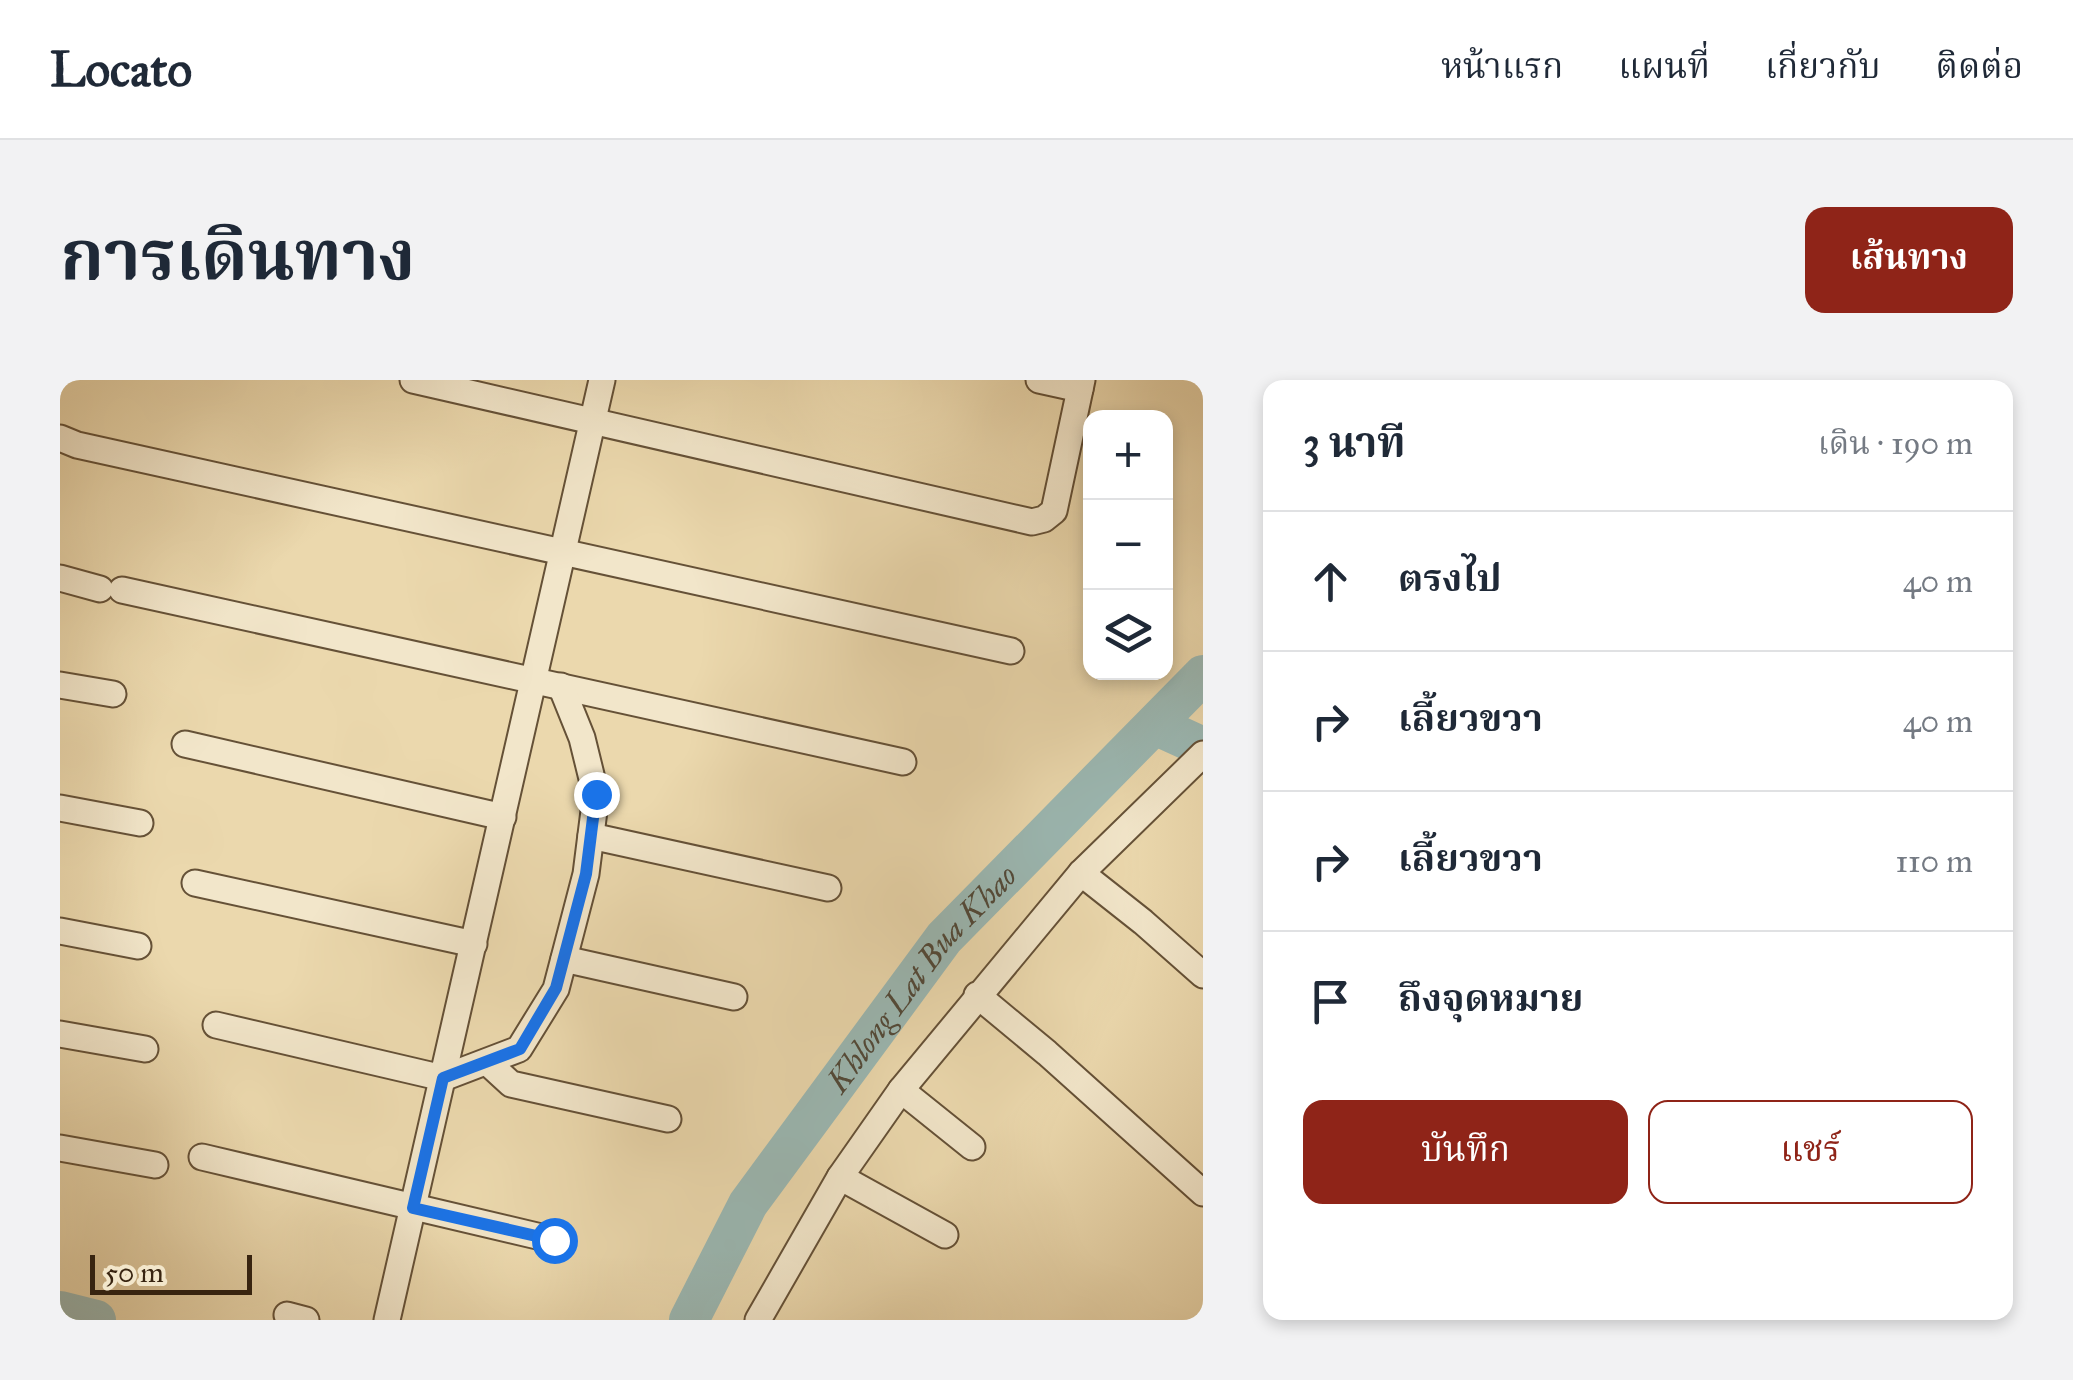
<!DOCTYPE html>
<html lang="th">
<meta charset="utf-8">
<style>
body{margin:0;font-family:"IM FELL Great Primer","Noto Serif Thai",serif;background:#f2f2f3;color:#1f2937}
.controls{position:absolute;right:30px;top:30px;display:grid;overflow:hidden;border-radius:20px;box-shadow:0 5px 15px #0003}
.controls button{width:90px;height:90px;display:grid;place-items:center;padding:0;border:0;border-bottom:2px solid #e0e1e3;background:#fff;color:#1f2937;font:50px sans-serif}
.scale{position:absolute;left:30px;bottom:25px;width:162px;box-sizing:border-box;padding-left:10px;border:5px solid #382410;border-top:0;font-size:28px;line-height:35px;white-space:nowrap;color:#382410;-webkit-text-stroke:8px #f2e6ca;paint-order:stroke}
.stop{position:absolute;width:30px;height:30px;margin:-22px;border:8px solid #1a73e8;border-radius:50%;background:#fff}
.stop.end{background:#1a73e8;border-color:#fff;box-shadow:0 2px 10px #0008}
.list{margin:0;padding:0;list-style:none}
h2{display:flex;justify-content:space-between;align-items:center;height:130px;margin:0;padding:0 40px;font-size:42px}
h2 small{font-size:32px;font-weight:400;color:#747a83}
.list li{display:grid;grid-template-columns:65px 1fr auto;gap:30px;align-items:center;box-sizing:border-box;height:140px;padding:0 40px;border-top:2px solid #e0e1e3}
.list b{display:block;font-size:38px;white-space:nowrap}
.list em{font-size:32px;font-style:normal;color:#747a83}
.actions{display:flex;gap:20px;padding:30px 40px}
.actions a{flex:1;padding:22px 0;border:2px solid #8f2418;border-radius:20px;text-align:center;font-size:35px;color:#8f2418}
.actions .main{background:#8f2418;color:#fff}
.icon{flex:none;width:55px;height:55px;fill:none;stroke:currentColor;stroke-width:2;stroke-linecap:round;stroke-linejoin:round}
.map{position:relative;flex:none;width:1143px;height:940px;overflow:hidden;border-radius:20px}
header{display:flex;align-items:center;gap:60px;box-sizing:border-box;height:140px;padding:0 50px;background:#fff;border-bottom:2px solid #e0e1e3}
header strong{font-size:48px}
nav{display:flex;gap:55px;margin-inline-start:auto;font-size:35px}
.intro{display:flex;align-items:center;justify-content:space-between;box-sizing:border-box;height:240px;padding:0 60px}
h1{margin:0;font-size:70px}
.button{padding:25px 45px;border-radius:20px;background:#8f2418;color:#fff;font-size:35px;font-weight:700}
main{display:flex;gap:60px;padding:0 60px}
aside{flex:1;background:#fff;border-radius:20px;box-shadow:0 5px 15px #0003}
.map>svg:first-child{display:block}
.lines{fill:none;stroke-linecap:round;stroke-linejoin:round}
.river{stroke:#9bb8b3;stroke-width:40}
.street-casing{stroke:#655137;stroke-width:29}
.street{stroke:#f2e6ca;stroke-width:25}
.route{stroke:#1a73e8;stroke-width:12}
.labels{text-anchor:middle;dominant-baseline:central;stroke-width:8;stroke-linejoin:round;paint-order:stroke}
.water-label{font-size:32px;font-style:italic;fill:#514939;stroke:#f2e6ca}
</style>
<header>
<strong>Locato</strong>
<nav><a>หน้าแรก</a><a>แผนที่</a><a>เกี่ยวกับ</a><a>ติดต่อ</a></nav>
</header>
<div class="intro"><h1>การเดินทาง</h1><a class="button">เส้นทาง</a></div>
<main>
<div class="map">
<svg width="1143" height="940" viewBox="0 0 1143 940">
<rect width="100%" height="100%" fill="#ebd8ad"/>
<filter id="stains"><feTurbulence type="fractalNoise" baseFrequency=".002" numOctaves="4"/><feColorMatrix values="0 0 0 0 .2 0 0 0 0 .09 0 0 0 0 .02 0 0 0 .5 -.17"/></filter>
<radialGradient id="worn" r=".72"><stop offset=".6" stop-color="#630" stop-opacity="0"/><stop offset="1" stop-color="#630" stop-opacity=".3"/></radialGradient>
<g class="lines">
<g class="river">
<polyline points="1095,345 1143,367"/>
<polyline points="0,931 36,940"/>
<path id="s1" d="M629,940l59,-116 196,-266 259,-263"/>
</g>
<defs>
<g id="street">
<polyline points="353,0 972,142 984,139 994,131 1022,0"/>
<polyline points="979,0 1020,9"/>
<polyline points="0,58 17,65 951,271"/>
<polyline points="0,198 40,209"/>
<polyline points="62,210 843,382"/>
<polyline points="0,305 53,314"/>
<polyline points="125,364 443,437"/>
<polyline points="0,428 80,443"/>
<polyline points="531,456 768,508"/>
<polyline points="1021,493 1083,542 1143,595"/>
<polyline points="135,503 414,564"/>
<polyline points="0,551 78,566"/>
<polyline points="504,579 674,617"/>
<polyline points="917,615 987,673 1143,813"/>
<polyline points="156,645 383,698 459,669 496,609 526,494 536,415 522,358 501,306"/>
<polyline points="0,654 85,669"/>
<polyline points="427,682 451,704 608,739"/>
<polyline points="841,710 912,767"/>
<polyline points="0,768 95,785"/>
<polyline points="142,777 494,860"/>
<polyline points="780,797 885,855"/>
<polyline points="227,935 246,940"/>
<polyline points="327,940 542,0"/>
<polyline points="698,940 780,797 841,710 1021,493 1143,374"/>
</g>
</defs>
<use href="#street" class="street-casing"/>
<use href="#street" class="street"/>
</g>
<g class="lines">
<polyline class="route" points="494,860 353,828 383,698 460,669 496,608 526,494 536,414"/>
</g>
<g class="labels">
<g class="water-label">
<text stroke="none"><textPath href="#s1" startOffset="415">Khlong Lat Bua Khao</textPath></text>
</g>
</g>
<rect width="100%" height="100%" filter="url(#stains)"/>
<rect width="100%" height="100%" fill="url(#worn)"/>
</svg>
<div class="controls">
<button>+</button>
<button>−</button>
<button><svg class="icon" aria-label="layers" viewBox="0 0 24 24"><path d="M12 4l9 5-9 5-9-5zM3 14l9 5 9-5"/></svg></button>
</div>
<div class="scale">50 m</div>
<div class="stop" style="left:494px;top:860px"></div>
<div class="stop end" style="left:536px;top:414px"></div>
</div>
<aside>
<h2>3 นาที<small>เดิน · 190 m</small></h2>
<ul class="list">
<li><svg class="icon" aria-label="ahead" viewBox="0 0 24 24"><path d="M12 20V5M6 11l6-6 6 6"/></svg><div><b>ตรงไป</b></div><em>40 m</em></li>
<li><svg class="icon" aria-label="right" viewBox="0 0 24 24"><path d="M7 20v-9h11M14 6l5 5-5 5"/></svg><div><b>เลี้ยวขวา</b></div><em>40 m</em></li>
<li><svg class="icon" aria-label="right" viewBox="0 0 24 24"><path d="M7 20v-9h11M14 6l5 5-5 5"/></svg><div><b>เลี้ยวขวา</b></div><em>110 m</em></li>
<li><svg class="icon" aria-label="arrive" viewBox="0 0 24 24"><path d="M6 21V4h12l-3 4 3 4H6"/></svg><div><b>ถึงจุดหมาย</b></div></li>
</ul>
<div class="actions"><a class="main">บันทึก</a><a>แชร์</a></div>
</aside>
</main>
